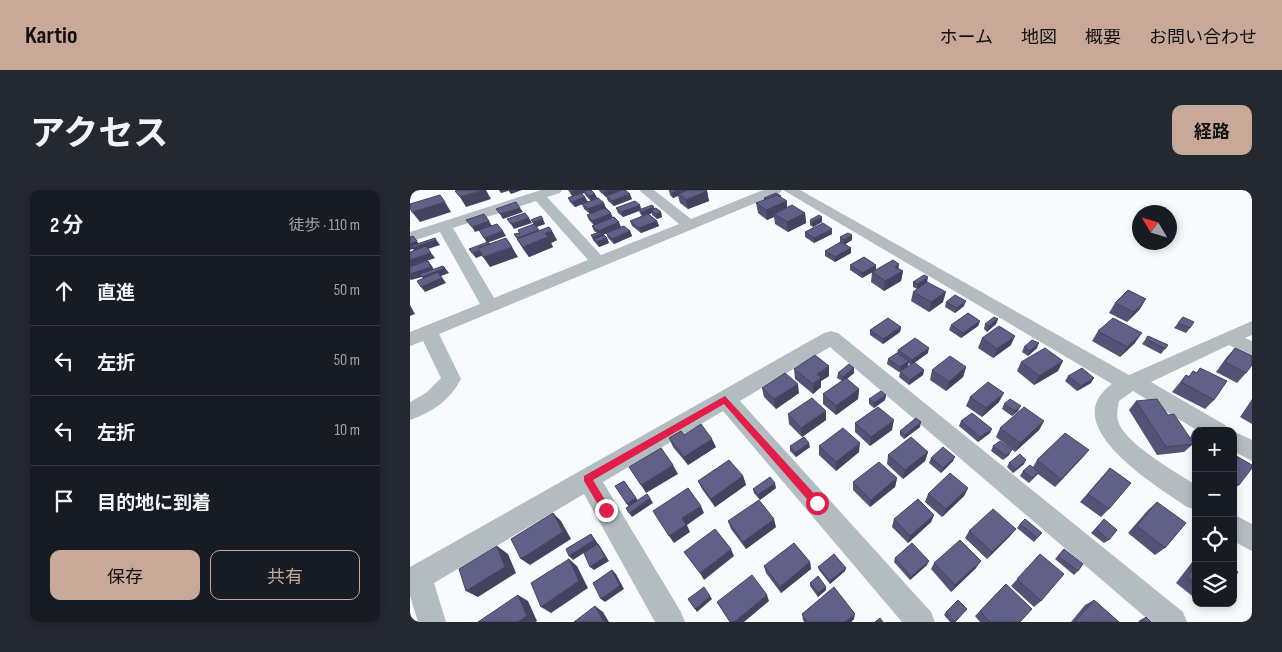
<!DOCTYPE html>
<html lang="ja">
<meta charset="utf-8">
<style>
body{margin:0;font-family:"Sofia Sans Condensed","Noto Sans JP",sans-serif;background:#242831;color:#f1f3f6}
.controls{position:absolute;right:15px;bottom:15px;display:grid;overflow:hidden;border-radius:10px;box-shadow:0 2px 8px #0003}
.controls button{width:45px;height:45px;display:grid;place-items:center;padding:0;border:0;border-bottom:1px solid #363941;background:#171b24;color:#f1f3f6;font:25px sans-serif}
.compass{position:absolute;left:722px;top:15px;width:45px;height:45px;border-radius:50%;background:#171b24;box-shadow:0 2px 8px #0003;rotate:308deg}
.stop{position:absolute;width:15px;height:15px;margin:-11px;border:4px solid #e11d48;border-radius:50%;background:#fff}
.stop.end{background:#e11d48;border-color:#fff;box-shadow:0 1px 5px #0008}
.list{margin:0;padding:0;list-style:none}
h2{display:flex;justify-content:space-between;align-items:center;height:65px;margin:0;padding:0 20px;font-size:21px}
h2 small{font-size:16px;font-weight:400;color:#9ea1a6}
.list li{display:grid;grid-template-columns:32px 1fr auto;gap:15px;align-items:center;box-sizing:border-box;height:70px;padding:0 20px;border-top:1px solid #363941}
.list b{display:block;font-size:19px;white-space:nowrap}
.list em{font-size:16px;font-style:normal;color:#9ea1a6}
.actions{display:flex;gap:10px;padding:15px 20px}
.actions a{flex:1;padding:11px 0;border:1px solid #c7a899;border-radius:10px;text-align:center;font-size:18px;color:#c7a899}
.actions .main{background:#c7a899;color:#111}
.icon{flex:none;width:28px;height:28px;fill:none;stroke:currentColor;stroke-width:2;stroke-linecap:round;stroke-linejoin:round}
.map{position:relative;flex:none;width:842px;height:432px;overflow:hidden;border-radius:10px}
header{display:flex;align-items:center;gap:30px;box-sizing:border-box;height:70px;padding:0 25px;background:#c7a899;color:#111}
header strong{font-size:24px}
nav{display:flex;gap:28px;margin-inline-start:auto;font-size:18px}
.intro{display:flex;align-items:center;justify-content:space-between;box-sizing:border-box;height:120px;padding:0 30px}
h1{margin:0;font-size:35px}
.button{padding:12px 22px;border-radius:10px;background:#c7a899;color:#111;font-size:18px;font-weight:700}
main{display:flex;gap:30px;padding:0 30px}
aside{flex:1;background:#171b24;border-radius:10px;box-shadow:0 2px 8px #0003}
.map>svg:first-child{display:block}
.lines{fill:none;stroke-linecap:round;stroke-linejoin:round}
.minor{fill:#b3bdc1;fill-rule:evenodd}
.wall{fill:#535375;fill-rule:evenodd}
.shaded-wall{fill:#43435f}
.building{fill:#606088;stroke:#43435f}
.route{fill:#e11d48}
</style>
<header>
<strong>Kartio</strong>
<nav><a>ホーム</a><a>地図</a><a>概要</a><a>お問い合わせ</a></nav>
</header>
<div class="intro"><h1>アクセス</h1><a class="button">経路</a></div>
<main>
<aside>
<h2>2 分<small>徒歩 · 110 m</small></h2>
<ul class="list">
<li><svg class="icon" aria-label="ahead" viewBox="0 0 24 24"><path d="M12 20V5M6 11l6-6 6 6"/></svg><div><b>直進</b></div><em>50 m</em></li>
<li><svg class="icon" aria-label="left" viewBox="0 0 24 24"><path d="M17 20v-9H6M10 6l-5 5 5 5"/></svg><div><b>左折</b></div><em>50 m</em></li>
<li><svg class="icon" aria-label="left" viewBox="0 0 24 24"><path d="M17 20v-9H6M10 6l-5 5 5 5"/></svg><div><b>左折</b></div><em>10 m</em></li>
<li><svg class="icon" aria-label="arrive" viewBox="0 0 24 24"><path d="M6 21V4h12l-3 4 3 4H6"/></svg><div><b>目的地に到着</b></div></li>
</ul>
<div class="actions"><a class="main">保存</a><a>共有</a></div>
</aside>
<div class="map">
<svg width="842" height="432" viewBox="0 0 842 432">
<rect width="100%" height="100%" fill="#f8fbfe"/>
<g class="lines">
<g class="minor">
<path d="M131,0h21l-2,3 -13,4 54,58 78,-31 -40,-34h15l37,29 72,-29h19l-2,3 -341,141 22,45c-11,21 -28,33 -51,41v-18l16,-9 15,-15 -18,-37 -13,5v-14l70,-28 -40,-72 -30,10v-10zM126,11l52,59 -94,38 -41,-70z"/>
<path d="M373,0h17l329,185 123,-54v14l-7,3 7,3v15l-23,-11 -78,37 74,43 3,6h-30l-65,-40 -14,10c-1,7 -3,13 -1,20 6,22 59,52 78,64v25l-9,-3c-29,-20 -133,-82 -75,-123z"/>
<polygon points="421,141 428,143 773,422 777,432 741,432 420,157 330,211 521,422 525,432 492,432 313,221 193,292 271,422 275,432 245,432 174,304 24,393 36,432 8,432 0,406 0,377 414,143"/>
<polygon points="823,241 842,250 842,271 823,261"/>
<polygon points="823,324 842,334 842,361 823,351"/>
</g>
</g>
<g class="wall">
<path d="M158,0h23l15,18 -16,6 -6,-5 -2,-5 -7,3 -5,-5 -2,-4 4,-2zM174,3l2,3 5,5 -3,1 -6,-8z"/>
<polygon points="189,0 211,0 222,9 204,16 198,11 196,6 196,7 190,2"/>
<polygon points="259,0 297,1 299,11 278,19 270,13 268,6 263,8 260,5"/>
<polygon points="354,8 371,8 377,18 395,23 396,33 378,42 365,34 364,27 357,30 348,23 346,13 354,10"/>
<polygon points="230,15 231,19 245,18 251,22 252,27 247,29 242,25 242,23 239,24 247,31 249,36 231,43 222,36 220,31 232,26 231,25 229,21 213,27 208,23 206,18"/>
<polygon points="177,25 203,27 211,37 220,41 222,46 204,54 198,48 196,43 193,45 197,48 199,53 189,57 183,50 181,45 187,43 184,41 182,36 184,35 179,30"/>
<polygon points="121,30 135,34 126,37 129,41 147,50 141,53 143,57 119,67 113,59 104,44 109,43 108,40 124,35"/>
<polygon points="400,30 412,32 403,37 400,35"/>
<polygon points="395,42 422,44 404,53 395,47"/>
<polygon points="430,47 442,50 435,54 441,58 441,63 425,72 415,66 415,61 430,52"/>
<polygon points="440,75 466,80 452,88 440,80"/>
<polygon points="489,79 493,81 491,91 474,101 461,92 462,82"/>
<polygon points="503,92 517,92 533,112 519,122 501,111 503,102 507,99 503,97"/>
<polygon points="536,112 554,116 545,123 535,117"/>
<polygon points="705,113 730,119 717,132 699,123"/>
<polygon points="773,127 780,138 776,143 764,138"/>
<polygon points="588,129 586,134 577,142 574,139 575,134"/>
<polygon points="570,131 568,136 551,148 539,140 541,135"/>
<polygon points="491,137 490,142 473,154 460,145 460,140"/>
<polygon points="688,141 725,153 710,167 682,151"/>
<polygon points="738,146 758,155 751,164 732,154"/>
<polygon points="572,148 601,155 583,168 568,158"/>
<polygon points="614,157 627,158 618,166 612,162"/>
<polygon points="825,158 836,183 827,193 806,182 816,168"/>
<polygon points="488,160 518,163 504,173 514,180 513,185 499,195 489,187 490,182 501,175 498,173 498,176 489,182 477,174 478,169 487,163"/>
<polygon points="611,172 648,181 624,195 607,181"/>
<polygon points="556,177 553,187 536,201 520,190 522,180"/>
<polygon points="444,178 444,183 437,189 449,199 448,209 426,225 413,214 413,204 432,191 427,188 428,183"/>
<polygon points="790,178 804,210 795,219 762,202 776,185 779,186 783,181 786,183"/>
<polygon points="384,179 419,186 411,191 411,197 403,204 385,189"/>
<polygon points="658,186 681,193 667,201 655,191"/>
<polygon points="352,198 389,203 366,219 354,207"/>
<polygon points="476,205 475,210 464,218 459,214 459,209"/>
<polygon points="560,207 589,212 572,227 556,216"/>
<polygon points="842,209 842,234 830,227"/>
<polygon points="726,211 758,225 780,248 783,241 788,237 786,241 786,257 782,255 774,262 747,265 719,220"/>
<polygon points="594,214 608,221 602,226 592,219"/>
<polygon points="416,221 416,230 392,247 379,234 378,224"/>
<polygon points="551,231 580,243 568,252 549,236"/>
<polygon points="634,231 629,240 605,262 586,247 590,238"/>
<polygon points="445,233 482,240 460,256 445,242"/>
<polygon points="510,237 494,249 490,245 490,241"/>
<polygon points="274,245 306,257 278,275 263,257 259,248"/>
<polygon points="380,256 400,257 386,267 380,261"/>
<polygon points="409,256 449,262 426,281 409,265"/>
<polygon points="583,256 599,265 593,270 581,261"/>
<polygon points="679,260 672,268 645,297 628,284 619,293 610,286 613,281 623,277 627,270"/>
<polygon points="518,262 515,271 493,289 477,274 478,265"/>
<polygon points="823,264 829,295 823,300"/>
<polygon points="521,268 543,271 531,283 519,273"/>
<polygon points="599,273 614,274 603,283 597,277"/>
<polygon points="333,286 336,295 305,317 292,299 288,291"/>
<polygon points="692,287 699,319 691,327 670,312"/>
<polygon points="487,288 485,297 460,317 443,300 443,292"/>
<polygon points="366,298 350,310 344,303 343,299"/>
<polygon points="558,298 554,306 532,327 515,312 518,304"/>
<polygon points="747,312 755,358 745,365 718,343 738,320"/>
<polygon points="524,325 521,332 498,353 482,337 484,329"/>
<polygon points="694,329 699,350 694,353 681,343"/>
<polygon points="318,331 366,337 336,359 321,339"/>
<polygon points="610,334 632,343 624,352 607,338"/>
<polygon points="606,339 600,346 577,369 555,348 559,341"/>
<polygon points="654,359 668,381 664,385 645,369"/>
<polygon points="630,364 631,411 624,417 601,396"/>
<polygon points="786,367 786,409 766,393"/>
<polygon points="485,368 517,375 500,390 484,372"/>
<polygon points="400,372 401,379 371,403 356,383 354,376"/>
<polygon points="524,373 566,378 541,402 521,379"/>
<polygon points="408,377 436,378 435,381 420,394 409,380"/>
<polygon points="400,393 416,397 416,400 408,407 400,396"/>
<polygon points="596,394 610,432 570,432 565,426"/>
<polygon points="684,410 709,432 661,432 675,415"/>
<polygon points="790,413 804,413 795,417"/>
<polygon points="536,422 545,432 540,432 534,425"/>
<polygon points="392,424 444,429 441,432 394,432 393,430"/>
<polygon points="736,427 741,432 728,432 730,430"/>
</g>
<g class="shaded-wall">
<polygon points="73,0 76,0 81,9 56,17 50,7"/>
<polygon points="89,0 98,0 98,1 91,3"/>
<polygon points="98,0 112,0 101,4"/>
<polygon points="167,0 177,0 174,1 174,3 163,7 161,2"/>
<polygon points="198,0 211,0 211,1 196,7 194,2"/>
<polygon points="269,0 282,0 268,4 268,6 263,8 262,3"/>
<polygon points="297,1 299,11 278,19 276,10"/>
<polygon points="185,4 187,9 181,11 179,6"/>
<polygon points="220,4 222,9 204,16 202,11"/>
<polygon points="175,7 178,12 165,17 162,12"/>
<polygon points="377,11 377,21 364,24 364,27 357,30 356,20"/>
<polygon points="35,12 41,22 10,32 2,22"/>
<polygon points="194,13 196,18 180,24 178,19"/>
<polygon points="230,15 231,20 213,27 211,22"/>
<polygon points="244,17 246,22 241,20 242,23 233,27 232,22"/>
<polygon points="110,18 113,22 93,29 90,24"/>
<polygon points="251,22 252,27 247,29 246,24"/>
<polygon points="201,23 203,28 184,36 182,31"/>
<polygon points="395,23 396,33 378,42 377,32"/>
<polygon points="412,27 412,32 403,37 402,32"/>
<polygon points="119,28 122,33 104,39 101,34"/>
<polygon points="133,29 135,34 126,37 123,32"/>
<polygon points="79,31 82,36 65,42 62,37"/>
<polygon points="247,31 249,36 231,43 229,38"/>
<polygon points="209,32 211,37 193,45 194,49 197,48 199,53 189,57 187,52 184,49 185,52 183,47 189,45 188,41"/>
<polygon points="422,39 422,44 404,53 404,48"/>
<polygon points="93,41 96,46 77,53 74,48"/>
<polygon points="142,41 147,50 141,53 143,57 119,67 113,57 135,43"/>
<polygon points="220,41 222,46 204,54 202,49"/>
<polygon points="442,45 442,50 434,55 434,50"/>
<polygon points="3,46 10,55 25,48 30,55 18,59 25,68 0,77 0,70 6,63 3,59 0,60 0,54"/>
<polygon points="81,56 84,61 66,68 62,63"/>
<polygon points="102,57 108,67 80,77 73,67"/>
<polygon points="441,58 441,63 425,72 425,67"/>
<polygon points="18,71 22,76 25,82 35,78 39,83 31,86 36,93 15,102 11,97 16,92 12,87 1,90 0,89 0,84"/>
<polygon points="489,74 488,84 493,81 491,91 474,101 475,91 485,77"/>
<polygon points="466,75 466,80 452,88 452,83"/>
<polygon points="518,87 517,93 507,99 508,94"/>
<polygon points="536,102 533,112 519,122 521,112"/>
<polygon points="736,109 730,119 717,132 724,122"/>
<polygon points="556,111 554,116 545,123 547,118"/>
<polygon points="0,115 5,124 0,126"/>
<polygon points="588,129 586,134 577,142 579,136"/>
<polygon points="570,131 568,136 551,148 553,143"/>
<polygon points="491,137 490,142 473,154 473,149"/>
<polygon points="732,143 725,153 710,167 717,157"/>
<polygon points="605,146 601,155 583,168 587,159"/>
<polygon points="629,153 627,158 618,166 620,161"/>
<polygon points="519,158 518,163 501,175 502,170"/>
<polygon points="499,171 498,176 489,182 490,177"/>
<polygon points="653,171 648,181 624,195 629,186"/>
<polygon points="419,176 419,186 411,191 411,197 403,204 403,194 407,184"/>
<polygon points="556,177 553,187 536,201 539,192"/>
<polygon points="444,178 444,183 433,192 433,187"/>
<polygon points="514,180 513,185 499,195 500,190"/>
<polygon points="684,188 681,193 667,201 671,196"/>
<polygon points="388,194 389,203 366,219 364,209"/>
<polygon points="449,199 448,209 426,225 426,216"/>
<polygon points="594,203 589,212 572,227 576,218"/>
<polygon points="476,205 475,210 464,218 464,213"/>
<polygon points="611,216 608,221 602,226 605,221"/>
<polygon points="416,221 416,230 392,247 391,238"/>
<polygon points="484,230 482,240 460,256 461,247"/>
<polygon points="634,231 629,240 605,262 610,253"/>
<polygon points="511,232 510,237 494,249 495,245"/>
<polygon points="582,239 580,243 568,252 570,247"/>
<polygon points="302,249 306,257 278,275 274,267"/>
<polygon points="399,253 400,257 386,267 385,263"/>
<polygon points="450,253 449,262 426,281 426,272"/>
<polygon points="602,260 599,265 593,270 596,266"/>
<polygon points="679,260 672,268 645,297 651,289"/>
<polygon points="518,262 515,271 493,289 495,280"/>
<polygon points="545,267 543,271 531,283 533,278"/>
<polygon points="616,270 614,274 603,283 606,279"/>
<polygon points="263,275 268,284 236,303 231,295"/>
<polygon points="333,286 336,295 305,317 301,309"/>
<polygon points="487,288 485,297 460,317 461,310"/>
<polygon points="214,291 229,312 220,318 217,314"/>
<polygon points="365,293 366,298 350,310 348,305"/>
<polygon points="558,298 554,306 532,327 536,319"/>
<polygon points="240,308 243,313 222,327 219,323"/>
<polygon points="291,316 294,323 277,335 280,342 264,353 259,346 272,328"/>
<polygon points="143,323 151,331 161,349 120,375 111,369"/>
<polygon points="524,325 521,332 498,353 500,346"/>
<polygon points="364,329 366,337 336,359 333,352"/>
<polygon points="606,339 600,346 577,369 582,362"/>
<polygon points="181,344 184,348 188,354 191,358 199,371 184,380 180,377 188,354 163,370 159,366"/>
<polygon points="87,356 98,364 106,383 68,407 56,401"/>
<polygon points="321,359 324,366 294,390 290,383"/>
<polygon points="159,369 167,376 178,398 141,423 131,417"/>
<polygon points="519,371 517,375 500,390 501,387"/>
<polygon points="571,371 566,378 541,402 545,395"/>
<polygon points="400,372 401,379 371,403 370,397"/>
<polygon points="436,378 435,381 420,394 420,391"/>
<polygon points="202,380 206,384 214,399 195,412 191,409"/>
<polygon points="416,397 416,400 408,407 408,403"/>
<polygon points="108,405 118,411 127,431 126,432 108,432"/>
<polygon points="357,405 359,411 334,432 324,432"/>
<polygon points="300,406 302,409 287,422 285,419"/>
<polygon points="185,416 193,422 199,432 194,432"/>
<polygon points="445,424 444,429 441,432 435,432"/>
</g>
<g class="building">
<polygon points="48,0 73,0 50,7 45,1"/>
<polygon points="178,0 181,0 185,4 179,6 174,1"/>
<polygon points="212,0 215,0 220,4 202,11 196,6"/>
<polygon points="259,0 269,0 262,3"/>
<polygon points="278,0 296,0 297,1 276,10 268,4"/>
<polygon points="171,3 175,7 162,12 158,8"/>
<polygon points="366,3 371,6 370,7 367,5 356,9 354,8"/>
<polygon points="30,5 35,12 2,22 0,18 0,14"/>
<polygon points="367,5 377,11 356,20 346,13"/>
<polygon points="188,8 194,13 178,19 172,14"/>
<polygon points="225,11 230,15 211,22 206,18"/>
<polygon points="106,12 110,18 90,24 86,19"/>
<polygon points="242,15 244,17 232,22 229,20"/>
<polygon points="382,15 395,23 377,32 364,24"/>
<polygon points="196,18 201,23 182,31 177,25"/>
<polygon points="246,18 251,22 246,24 241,20"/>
<polygon points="115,23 119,28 101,34 97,29"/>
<polygon points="74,24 79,31 62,37 56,30"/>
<polygon points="238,24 247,31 229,38 220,31"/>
<polygon points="409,25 412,27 402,32 400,30"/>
<polygon points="131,26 133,29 123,32 121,30"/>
<polygon points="204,27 209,32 188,41 182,36"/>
<polygon points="413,33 422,39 404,48 395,42"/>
<polygon points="87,34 93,41 74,48 69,40"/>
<polygon points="124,34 129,40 107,48 104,44 110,43 108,40"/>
<polygon points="214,36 220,41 202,49 196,43"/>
<polygon points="139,37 142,41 135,43 138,47 113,57 107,49"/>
<polygon points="190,42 192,44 183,47 181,45"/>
<polygon points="438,43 442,45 434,50 430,47"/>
<polygon points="194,45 197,48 187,52 184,49"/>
<polygon points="3,46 7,51 0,54 0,47"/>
<polygon points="25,48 26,50 2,58 1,56"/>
<polygon points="96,48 102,57 73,67 68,58"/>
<polygon points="78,52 80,54 68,58 69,60 62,63 59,59"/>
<polygon points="431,52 441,58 425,67 415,61"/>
<polygon points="16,56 21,63 0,70 0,62"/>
<polygon points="454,67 466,75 452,83 440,75"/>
<polygon points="483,70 489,74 485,77 493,81 475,91 462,82"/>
<polygon points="18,71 21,77 0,84 0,77"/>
<polygon points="33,76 35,78 12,87 10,84"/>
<polygon points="28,82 32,88 11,97 7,91"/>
<polygon points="514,85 518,87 508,94 503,92"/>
<polygon points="517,92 536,102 521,112 503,102"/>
<polygon points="718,100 736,109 724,122 705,113"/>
<polygon points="545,105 556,111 547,118 536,112"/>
<polygon points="558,123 570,131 553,143 541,135"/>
<polygon points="584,127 588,129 579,136 575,134"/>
<polygon points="773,127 784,132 780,138 768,133"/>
<polygon points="478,128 491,137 473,149 460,140"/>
<polygon points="703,128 732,143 717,157 688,141"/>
<polygon points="589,136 605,146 587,159 572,148"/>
<polygon points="738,146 758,155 755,159 736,149"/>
<polygon points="505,148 519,158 502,170 488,160"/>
<polygon points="622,150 629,153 620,161 614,157"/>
<polygon points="635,158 653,171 629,186 611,172"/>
<polygon points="825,158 842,166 842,175 836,183 815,172"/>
<polygon points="487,163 499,171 490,177 478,169"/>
<polygon points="405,165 419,176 407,184 411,188 403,194 384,179"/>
<polygon points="540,166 556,177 539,192 522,180"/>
<polygon points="504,172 514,180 500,190 490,182"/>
<polygon points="439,174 444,178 433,187 428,183"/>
<polygon points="672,178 684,188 671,196 658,186"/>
<polygon points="790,178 817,191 804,210 771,192 776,185 779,187 783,181 787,183"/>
<polygon points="375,183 388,194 364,209 352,198"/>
<polygon points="436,188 449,199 426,216 413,204"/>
<polygon points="578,192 594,203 576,218 560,207"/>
<polygon points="471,201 476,205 464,213 459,209"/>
<polygon points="402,208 416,221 391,238 378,224"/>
<polygon points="600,209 611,216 605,221 594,214"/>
<polygon points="747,209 758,225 764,224 784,254 756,257 726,211"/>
<polygon points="468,217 484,230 461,247 445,233"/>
<polygon points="614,217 634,231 610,253 590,238"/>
<polygon points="562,223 582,239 570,247 551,231"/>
<polygon points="506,228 511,232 495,245 490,241"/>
<polygon points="291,234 302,249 274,267 259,248 271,241 274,245"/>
<polygon points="788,237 796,241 786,241"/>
<polygon points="433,238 450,253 426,272 409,256"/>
<polygon points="786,241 786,250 782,248"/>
<polygon points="655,243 679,260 651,289 627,270"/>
<polygon points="394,247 399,253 385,263 380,256"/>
<polygon points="501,247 518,262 495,280 478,265"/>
<polygon points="590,251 602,260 596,266 583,256"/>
<polygon points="533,257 545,267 533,278 521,268"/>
<polygon points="251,258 263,275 231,295 219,277"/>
<polygon points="610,264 616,270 606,279 599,273"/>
<polygon points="823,264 842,275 842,278 829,295 823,292"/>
<polygon points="319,270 333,286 301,309 288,291"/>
<polygon points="469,272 487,288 461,310 443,292"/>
<polygon points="620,275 629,282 622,288 613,281"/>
<polygon points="700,278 721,293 699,319 678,304"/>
<polygon points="540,283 558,298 536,319 518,304"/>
<polygon points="360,287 365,293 348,305 343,299"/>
<polygon points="214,291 226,308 217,314 205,296"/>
<polygon points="278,298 291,316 272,328 276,335 259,346 243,321"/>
<polygon points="237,304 240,308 219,323 216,318"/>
<polygon points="508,309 524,325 500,346 484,329"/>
<polygon points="349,310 364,329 333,352 318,331"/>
<polygon points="747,312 776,333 755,358 727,336"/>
<polygon points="583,319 606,339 582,362 559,341"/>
<polygon points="143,323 153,342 111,369 101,349"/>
<polygon points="615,329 632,343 627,348 610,334"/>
<polygon points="694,329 707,340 699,350 686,339"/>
<polygon points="305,339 321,359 290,383 274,362"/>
<polygon points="181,344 184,350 159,366 156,359"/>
<polygon points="550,350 571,371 545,395 524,373"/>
<polygon points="384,353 400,372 370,397 354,376"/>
<polygon points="502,353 519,371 501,387 485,368"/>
<polygon points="188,354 195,367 180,377 174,363"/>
<polygon points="87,356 95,377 56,401 49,379"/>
<polygon points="654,359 673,374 668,381 648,366"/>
<polygon points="424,364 436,378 420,391 408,377"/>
<polygon points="630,364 654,384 631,411 607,389"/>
<polygon points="159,369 169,391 131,417 121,393"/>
<polygon points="786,375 786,394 777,387"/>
<polygon points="823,379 828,382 823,389"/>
<polygon points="202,380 210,396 191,409 183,393"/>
<polygon points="342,385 357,405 324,432 320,432 307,412"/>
<polygon points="408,386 416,397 408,403 400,393"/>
<polygon points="596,394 622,419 610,432 580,432 570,421"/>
<polygon points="294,397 300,406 285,419 278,409"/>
<polygon points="424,397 445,424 435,432 397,432 392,424"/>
<polygon points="108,405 117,426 108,432 68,432"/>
<polygon points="548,410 557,419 545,432 536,422"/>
<polygon points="684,410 709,432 665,432"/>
<polygon points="185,416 194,432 164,432"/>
<polygon points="736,427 741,432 731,432"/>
<polygon points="470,428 473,432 465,432"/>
</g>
<polygon class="route" points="315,206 410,310 410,316 403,316 314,214 183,290 201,320 196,325 193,323 174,291 174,286"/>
</svg>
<div class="controls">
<button>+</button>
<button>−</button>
<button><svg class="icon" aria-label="locate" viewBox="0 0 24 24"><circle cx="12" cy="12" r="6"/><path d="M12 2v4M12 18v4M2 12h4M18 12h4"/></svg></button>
<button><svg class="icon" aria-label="layers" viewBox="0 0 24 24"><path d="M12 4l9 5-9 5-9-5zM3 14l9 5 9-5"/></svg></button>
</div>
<svg class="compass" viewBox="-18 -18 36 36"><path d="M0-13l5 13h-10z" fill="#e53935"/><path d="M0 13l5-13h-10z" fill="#9ea1a6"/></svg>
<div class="stop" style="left:407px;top:313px"></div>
<div class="stop end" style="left:196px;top:320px"></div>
</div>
</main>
